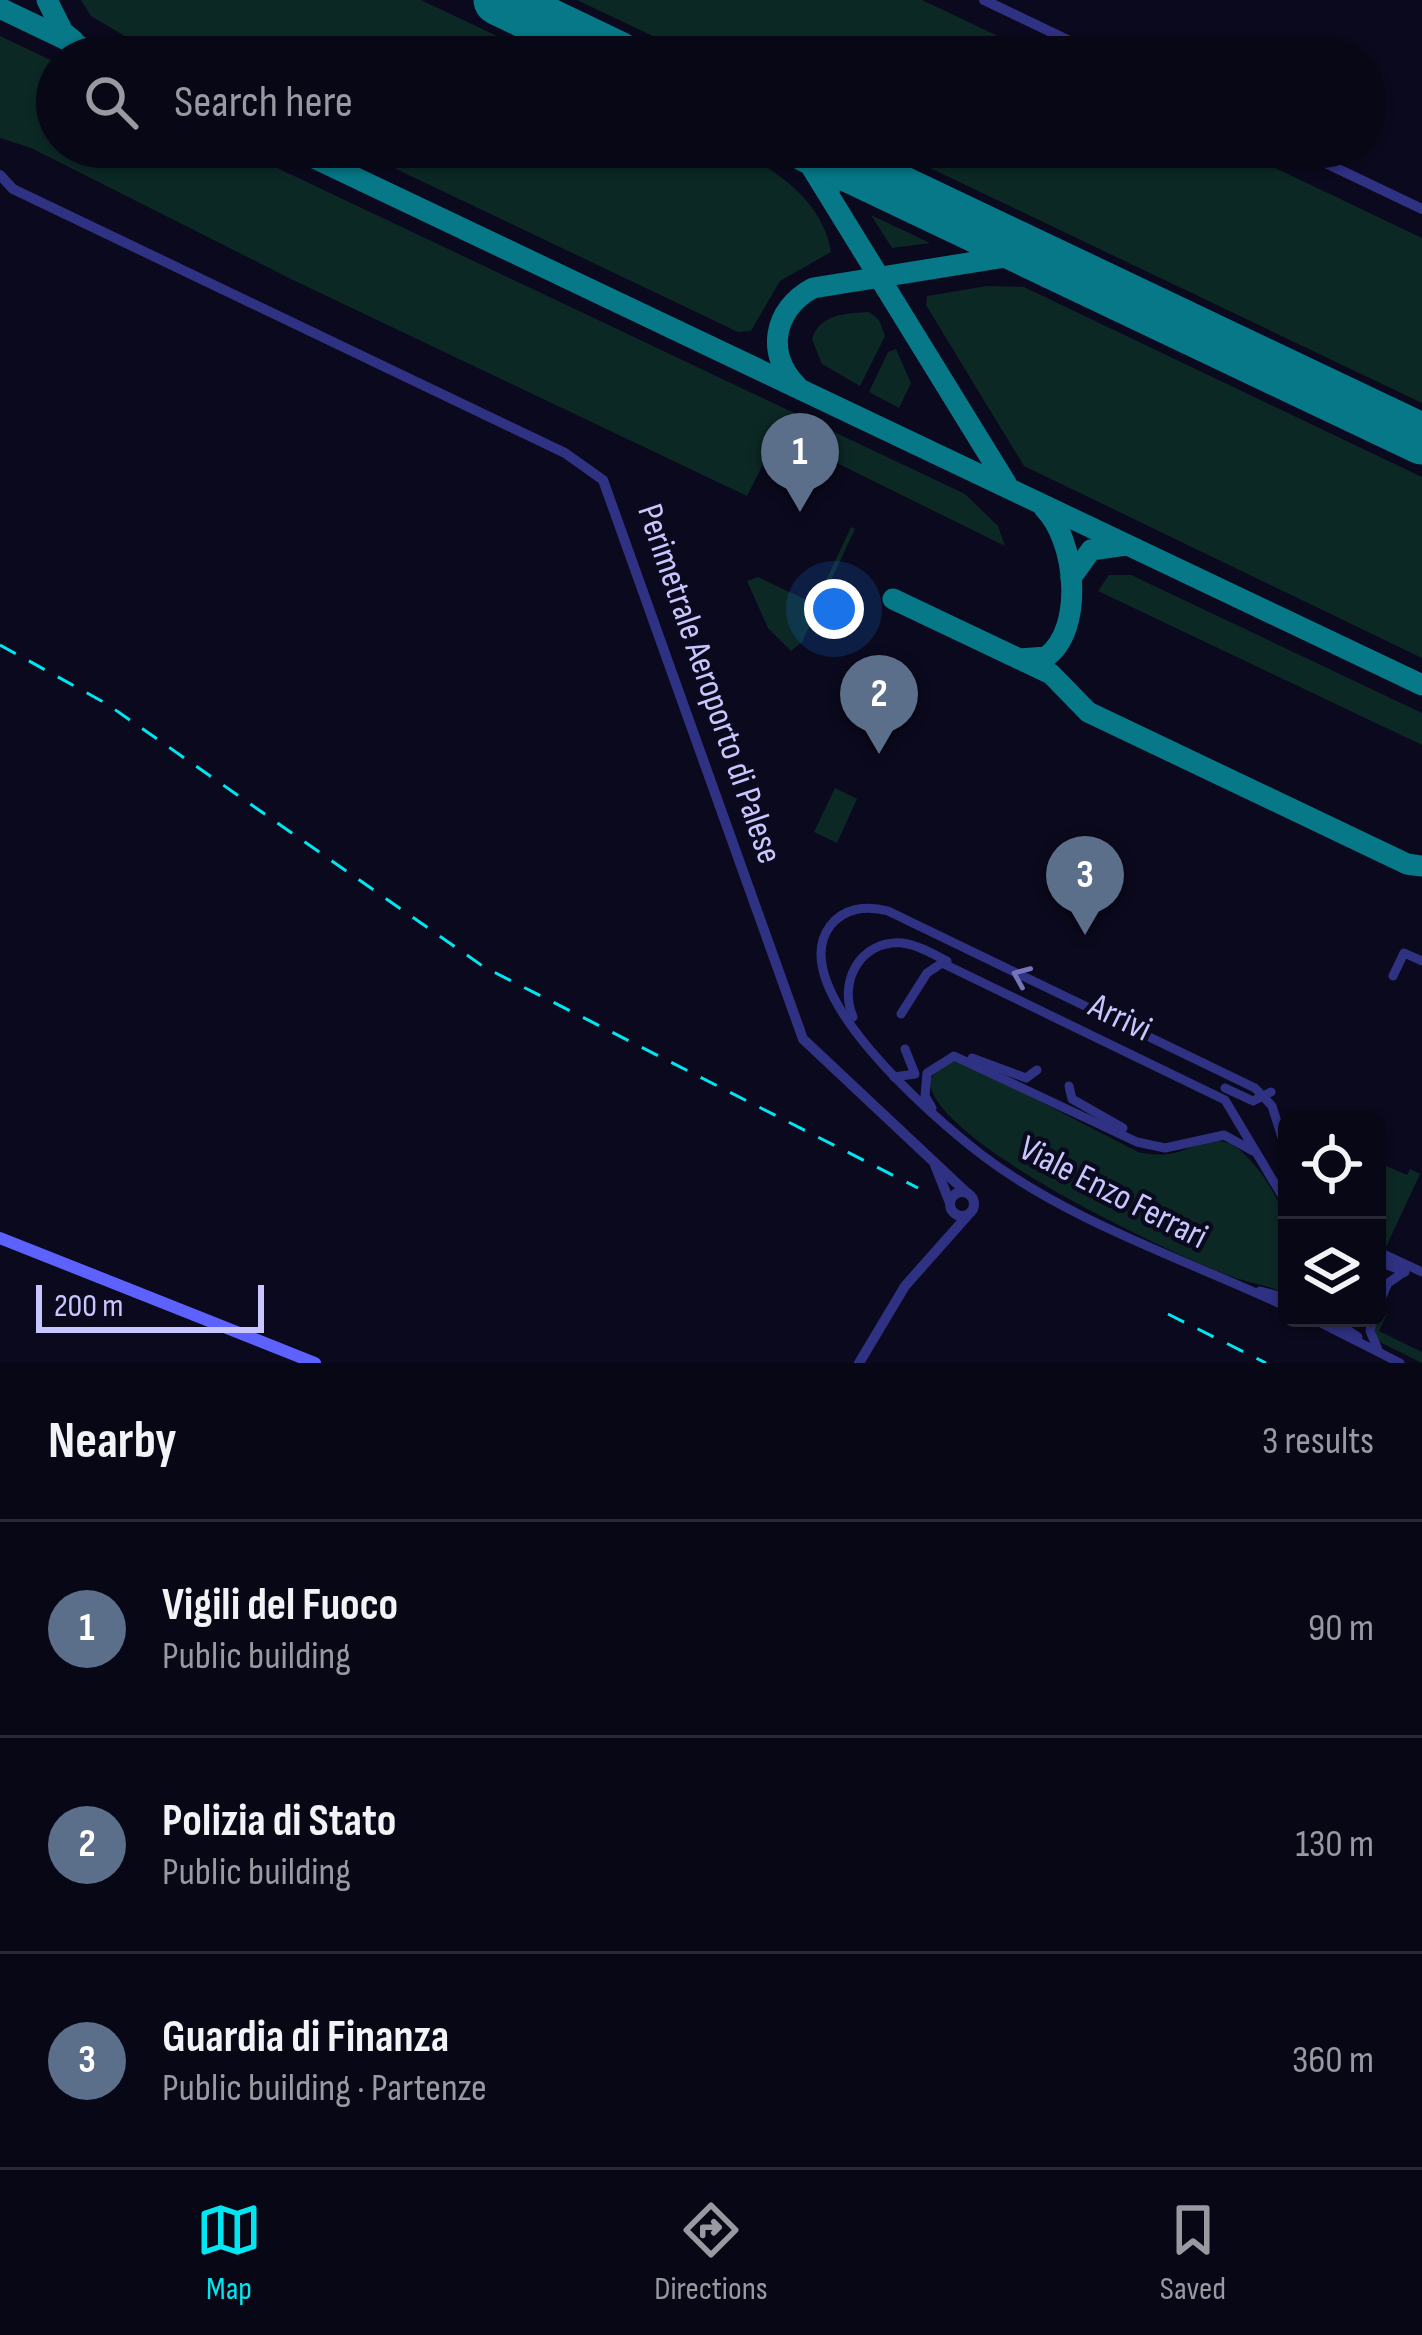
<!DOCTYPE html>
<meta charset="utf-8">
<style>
body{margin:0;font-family:"Sofia Sans Condensed",sans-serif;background:#11101f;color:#f1f3f6}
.controls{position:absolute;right:36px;bottom:36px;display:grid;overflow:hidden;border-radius:18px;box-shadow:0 3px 9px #0004}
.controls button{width:108px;height:108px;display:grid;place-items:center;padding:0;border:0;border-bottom:3px solid #292835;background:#080716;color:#f1f3f6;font:60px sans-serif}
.scale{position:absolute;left:36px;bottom:30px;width:228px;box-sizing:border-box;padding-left:12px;border:6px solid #c9c6ff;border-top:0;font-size:33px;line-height:42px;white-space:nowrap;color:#c9c6ff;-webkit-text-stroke:9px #0b091d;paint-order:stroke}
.you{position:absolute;left:834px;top:609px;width:42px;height:42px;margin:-30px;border:9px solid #fff;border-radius:50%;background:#1a73e8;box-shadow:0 0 0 18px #1a73e833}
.badge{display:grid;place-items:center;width:78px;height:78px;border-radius:50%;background:#00e7f1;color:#fff;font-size:39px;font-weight:700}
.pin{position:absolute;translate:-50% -99px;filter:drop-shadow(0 3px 6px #0008)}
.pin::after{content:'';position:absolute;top:63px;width:42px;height:36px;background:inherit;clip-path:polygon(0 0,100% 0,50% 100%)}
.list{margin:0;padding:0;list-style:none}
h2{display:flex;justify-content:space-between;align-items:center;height:156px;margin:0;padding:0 48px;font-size:51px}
h2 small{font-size:39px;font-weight:400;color:#9899a1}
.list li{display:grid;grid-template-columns:78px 1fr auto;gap:36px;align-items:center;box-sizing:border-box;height:216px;padding:0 48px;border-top:3px solid #292835}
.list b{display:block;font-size:45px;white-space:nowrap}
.list p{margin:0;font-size:39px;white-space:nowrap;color:#9899a1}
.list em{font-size:39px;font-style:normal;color:#9899a1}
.icon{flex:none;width:66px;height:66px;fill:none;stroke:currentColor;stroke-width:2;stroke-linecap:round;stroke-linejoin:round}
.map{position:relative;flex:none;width:1422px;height:1363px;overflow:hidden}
.search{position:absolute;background:#080716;box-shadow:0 3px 9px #0004;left:36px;right:36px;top:36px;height:132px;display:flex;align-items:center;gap:30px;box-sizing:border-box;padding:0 42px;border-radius:66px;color:#9899a1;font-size:45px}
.sheet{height:804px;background:#080716}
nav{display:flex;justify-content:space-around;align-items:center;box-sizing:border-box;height:168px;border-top:3px solid #292835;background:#080716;font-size:33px;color:#9899a1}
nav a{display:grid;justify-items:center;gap:6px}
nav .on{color:#00e7f1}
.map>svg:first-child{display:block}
.green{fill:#0c2825}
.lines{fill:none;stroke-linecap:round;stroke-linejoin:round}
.taxiway{stroke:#067887;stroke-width:21}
.runway{stroke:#067887;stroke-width:51}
.minor{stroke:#2f3182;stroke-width:9}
.tertiary{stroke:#2f3182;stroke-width:10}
.secondary{stroke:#5d62ff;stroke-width:12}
.rail{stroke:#00e7f1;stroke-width:3;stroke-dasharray:18 15;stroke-linecap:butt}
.oneway{stroke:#7474ba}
.labels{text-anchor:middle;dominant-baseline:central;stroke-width:9;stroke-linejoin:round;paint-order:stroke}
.street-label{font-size:36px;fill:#c9c6ff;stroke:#0b091d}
</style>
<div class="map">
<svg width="1422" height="1363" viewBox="0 0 1422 1363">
<rect width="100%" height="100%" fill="#0b091d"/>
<g class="green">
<polygon points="81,0 421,0 541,57 160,57 91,16"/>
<polygon points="577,0 922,0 1042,57 697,57"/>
<polygon points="0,36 57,63 57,147 233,147 965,494 998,526 1005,546 778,434 747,496 293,280 31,148 0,138"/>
<path d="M350,147h380c44,21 93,53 101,105l-51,29 -29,50 -13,1z"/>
<polygon points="886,147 1231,147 1422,238 1422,403"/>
<polygon points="871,215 930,243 892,248"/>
<polygon points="987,286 1024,287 1422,477 1422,658 1024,466 926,305 927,296"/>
<path d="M869,312l10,8 6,16 -25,50 -38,-22 -10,-25c8,-25 34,-26 57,-27z"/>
<polygon points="896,349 911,383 899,408 869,392 888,352"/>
<polygon points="851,527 855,529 802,642 791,651 768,628 747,581 758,577 815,604"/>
<polygon points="1109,575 1131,575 1422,713 1422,745 1098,591"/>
<polygon points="835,788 857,799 837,843 814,832"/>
<path d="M945,1061h17l176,91c44,10 52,-12 82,-11 28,2 63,61 67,85 3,22 0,46 0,68 -20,-10 -42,-11 -62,-20 -58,-23 -292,-131 -296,-194z"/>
<polygon points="1377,1162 1407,1175 1410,1169 1420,1174 1386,1247 1377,1243"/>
<polygon points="1387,1314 1379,1331 1422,1352 1422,1363 1376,1340 1373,1324"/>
</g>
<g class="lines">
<g class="taxiway">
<polyline points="47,0 63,32 74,41"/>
<polyline points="0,8 102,57"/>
<polyline points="291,147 1422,685"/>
<polyline points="799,147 1006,483"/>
<polyline points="829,192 832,175 856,170"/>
<polyline points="976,261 987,246 977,228"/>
<path d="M798,387c-33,-32 -25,-78 15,-99l199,-32 36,5"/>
<polyline points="1071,578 1091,550 1126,545"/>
<polyline points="893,599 1051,674 1088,712 1407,864 1422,866"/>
<path d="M1020,659l26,-2c39,-28 30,-117 -2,-149"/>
</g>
<g class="runway">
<polyline points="499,0 618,57"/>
<polyline points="808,147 1422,439"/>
</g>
<g class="minor">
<polyline points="1393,976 1404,953 1422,961"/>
<polyline points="901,1014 927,973 942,963 1225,1100 1287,1204"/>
<path d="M853,1017c-15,-35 7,-77 49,-74 16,2 31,11 45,18"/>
<polyline points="972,1058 1026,1078 1037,1070"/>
<polyline points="894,1077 915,1074 905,1049"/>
<polyline points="1069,1086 1072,1099 1123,1128"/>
<polyline points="1225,1088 1253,1101 1271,1092"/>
<polyline points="932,1108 925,1096 927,1073 954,1056 1137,1142 1165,1148 1224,1135 1253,1151"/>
<path d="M1287,1153l-15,-47 -17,-18 -367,-177c-22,-6 -44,-3 -58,15 -47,63 105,193 152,229 88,67 205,105 305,152"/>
<polyline points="1377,1251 1422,1272"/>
<polyline points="1377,1261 1405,1272"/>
<polyline points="1377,1282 1384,1259"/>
<polyline points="1260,1291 1287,1298"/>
<polyline points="1377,1308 1388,1283 1404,1272"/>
<polyline points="1311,1318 1400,1363"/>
<polyline points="1330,1318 1358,1337"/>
<polyline points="1373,1318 1370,1331 1379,1352"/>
</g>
<g class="tertiary">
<polyline points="984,0 1103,57"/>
<polyline points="1292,147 1422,209"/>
<polyline points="0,175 13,189 565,453 603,480 803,1039 967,1193"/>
<polyline points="935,1165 950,1203"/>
<circle cx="962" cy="1204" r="12"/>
<polyline points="859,1363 905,1286 968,1215"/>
</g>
<polyline class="secondary" points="0,1238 315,1363"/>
<g class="rail">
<polyline points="0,645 107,704 484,967 918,1188"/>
<polyline points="1168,1314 1266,1363"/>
</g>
</g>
<defs><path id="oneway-chevron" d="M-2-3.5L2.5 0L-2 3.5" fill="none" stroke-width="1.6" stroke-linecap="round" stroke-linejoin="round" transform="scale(3)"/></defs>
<use class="oneway" href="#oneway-chevron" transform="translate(1021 976) rotate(-157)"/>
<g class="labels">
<g class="street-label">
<text transform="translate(709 684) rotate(71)">Perimetrale Aeroporto di Palese</text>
<text transform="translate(1120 1018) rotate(26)">Arrivi</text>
<text transform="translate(1113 1193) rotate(27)">Viale Enzo Ferrari</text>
</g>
</g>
</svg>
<div class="controls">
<button><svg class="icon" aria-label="locate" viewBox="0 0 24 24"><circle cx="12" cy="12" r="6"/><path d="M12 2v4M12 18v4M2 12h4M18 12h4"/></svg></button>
<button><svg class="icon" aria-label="layers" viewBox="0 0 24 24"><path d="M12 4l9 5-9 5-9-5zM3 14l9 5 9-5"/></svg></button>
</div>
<div class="scale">200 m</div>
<div class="you"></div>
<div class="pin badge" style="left:800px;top:512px;background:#5c6f8a">1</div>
<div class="pin badge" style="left:879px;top:754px;background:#5c6f8a">2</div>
<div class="pin badge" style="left:1085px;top:935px;background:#5c6f8a">3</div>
<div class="search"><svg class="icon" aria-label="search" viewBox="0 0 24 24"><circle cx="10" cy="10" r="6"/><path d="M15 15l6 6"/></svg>Search here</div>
</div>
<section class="sheet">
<h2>Nearby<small>3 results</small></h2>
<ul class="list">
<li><span class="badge" style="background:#5c6f8a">1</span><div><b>Vigili del Fuoco</b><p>Public building</p></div><em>90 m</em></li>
<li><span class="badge" style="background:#5c6f8a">2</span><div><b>Polizia di Stato</b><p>Public building</p></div><em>130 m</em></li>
<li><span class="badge" style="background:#5c6f8a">3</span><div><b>Guardia di Finanza</b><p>Public building · Partenze</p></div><em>360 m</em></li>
</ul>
</section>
<nav>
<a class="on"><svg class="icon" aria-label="map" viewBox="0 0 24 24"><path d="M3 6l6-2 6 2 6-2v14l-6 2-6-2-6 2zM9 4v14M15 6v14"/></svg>Map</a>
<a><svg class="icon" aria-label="directions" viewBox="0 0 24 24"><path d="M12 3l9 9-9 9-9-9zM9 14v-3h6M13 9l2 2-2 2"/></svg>Directions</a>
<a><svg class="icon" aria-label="saved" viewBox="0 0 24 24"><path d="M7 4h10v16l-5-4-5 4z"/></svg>Saved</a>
</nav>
